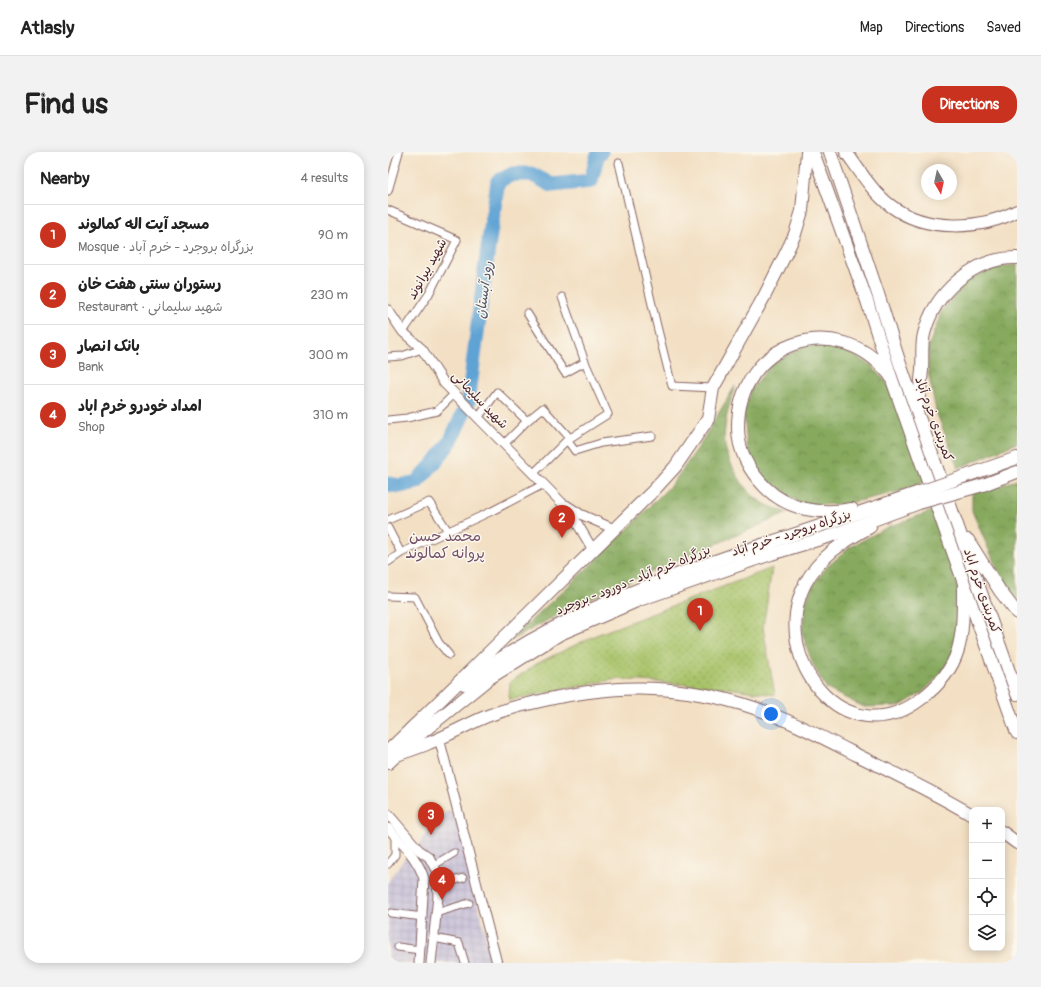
<!DOCTYPE html>
<meta charset="utf-8">
<style>
body{margin:0;font-family:Pangolin,"Playpen Sans Arabic",sans-serif;background:#f2f2f2;color:#222}
.controls{position:absolute;right:12px;bottom:12px;display:grid;overflow:hidden;border-radius:8px;box-shadow:0 2px 10px #0003}
.controls button{width:36px;height:36px;display:grid;place-items:center;padding:0;border:0;border-bottom:1px solid #e0e0e0;background:#fff;color:#222;font:20px sans-serif}
.compass{position:absolute;left:533px;top:12px;width:36px;height:36px;border-radius:50%;background:#fff;box-shadow:0 2px 10px #0003;rotate:171deg}
.you{position:absolute;left:383px;top:562px;width:14px;height:14px;margin:-10px;border:3px solid #fff;border-radius:50%;background:#1a73e8;box-shadow:0 0 0 6px #1a73e833}
.badge{display:grid;place-items:center;width:26px;height:26px;border-radius:50%;background:#c8321e;color:#fff;font-size:13px;font-weight:700}
.pin{position:absolute;translate:-50% -33px;filter:drop-shadow(0 1px 2px #0008)}
.pin::after{content:'';position:absolute;top:21px;width:14px;height:12px;background:inherit;clip-path:polygon(0 0,100% 0,50% 100%)}
.list{margin:0;padding:0;list-style:none}
h2{display:flex;justify-content:space-between;align-items:center;height:52px;margin:0;padding:0 16px;font-size:17px}
h2 small{font-size:13px;font-weight:400;color:#767676}
.list li{display:grid;grid-template-columns:26px 1fr auto;gap:12px;align-items:center;box-sizing:border-box;height:60px;padding:0 16px;border-top:1px solid #e0e0e0}
.list b{display:block;font-size:15px;white-space:nowrap}
.list p{margin:0;font-size:13px;white-space:nowrap;color:#767676}
.list em{font-size:13px;font-style:normal;color:#767676}
.icon{flex:none;width:22px;height:22px;fill:none;stroke:currentColor;stroke-width:2;stroke-linecap:round;stroke-linejoin:round}
.map{position:relative;flex:none;width:629px;height:811px;overflow:hidden;border-radius:16px}
header{display:flex;align-items:center;gap:24px;box-sizing:border-box;height:56px;padding:0 20px;background:#fff;border-bottom:1px solid #e0e0e0}
header strong{font-size:19px}
nav{display:flex;gap:22px;margin-inline-start:auto;font-size:14px}
.intro{display:flex;align-items:center;justify-content:space-between;box-sizing:border-box;height:96px;padding:0 24px}
h1{margin:0;font-size:28px}
.button{padding:10px 18px;border-radius:16px;background:#c8321e;color:#fff;font-size:14px;font-weight:700}
main{display:flex;gap:24px;padding:0 24px}
aside{flex:1;background:#fff;border-radius:16px;box-shadow:0 2px 10px #0003}
.map>svg:first-child{display:block}
.industrial{fill:url(#industrial-grid)}
.forest{fill:url(#forest-crowns);stroke:#686444}
.park{fill:url(#park-dots);stroke:#79714a}
.lines{fill:none;stroke-linecap:round;stroke-linejoin:round}
.river{stroke:#5fa3d4;stroke-width:15}
.minor-casing{stroke:#856361;stroke-width:9}
.tertiary-casing{stroke:#856361;stroke-width:11}
.trunk-casing{stroke:#856361;stroke-width:14}
.minor{stroke:#fff;stroke-width:7}
.tertiary{stroke:#fff;stroke-width:9}
.trunk{stroke:#fff;stroke-width:12}
.trunk-bridge-casing{stroke:#856361;stroke-width:14;stroke-linecap:butt}
.trunk-bridge{stroke:#fff;stroke-width:12}
.labels{text-anchor:middle;dominant-baseline:central;stroke-width:3;stroke-linejoin:round;paint-order:stroke}
.street-label{font-size:13px;fill:#4a1f2b;stroke:#fbf7ec}
.water-label{font-size:14px;font-style:italic;fill:#52546f;stroke:#fbf7ec}
.quarter-label{font-size:15px;fill:#73516d;stroke:#fbf7ec}
</style>
<header>
<strong>Atlasly</strong>
<nav><a>Map</a><a>Directions</a><a>Saved</a></nav>
</header>
<div class="intro"><h1>Find us</h1><a class="button">Directions</a></div>
<main>
<aside>
<h2>Nearby<small>4 results</small></h2>
<ul class="list">
<li><span class="badge">1</span><div><b>مسجد آیت اله کمالوند</b><p>Mosque · بزرگراه بروجرد - خرم آباد</p></div><em>90 m</em></li>
<li><span class="badge">2</span><div><b>رستوران سنتی هفت خان</b><p>Restaurant · شهید سلیمانی</p></div><em>230 m</em></li>
<li><span class="badge">3</span><div><b>بانک انصار</b><p>Bank</p></div><em>300 m</em></li>
<li><span class="badge">4</span><div><b>امداد خودرو خرم اباد</b><p>Shop</p></div><em>310 m</em></li>
</ul>
</aside>
<div class="map">
<svg width="629" height="811" viewBox="0 0 629 811">
<defs>
<pattern id="industrial-grid" width="8" height="8" patternUnits="userSpaceOnUse"><rect width="8" height="8" fill="#c7c0d8"/><path d="M0 4h8M4 0v8" fill="none" stroke="#aca5ba"/></pattern>
<pattern id="forest-crowns" width="20" height="18" patternUnits="userSpaceOnUse"><rect width="20" height="18" fill="#86a95d"/><path d="M2 6a3 3 0 1 1 6 0M12 15a3 3 0 1 1 6 0" fill="none" stroke="#70894d"/></pattern>
<pattern id="park-dots" width="8" height="8" patternUnits="userSpaceOnUse"><rect width="8" height="8" fill="#a8c369"/><path d="M2 2h.1M6 6h.1" fill="none" stroke="#92a75b" stroke-width="1.8" stroke-linecap="round"/></pattern>
</defs>
<rect width="100%" height="100%" fill="#fbf7ec"/>
<filter id="ink" filterUnits="userSpaceOnUse"><feTurbulence type="fractalNoise" baseFrequency=".025" numOctaves="2"/><feDisplacementMap in="SourceGraphic" scale="8" xChannelSelector="R" yChannelSelector="G"/><feConvolveMatrix kernelMatrix="1 2 1 2 8 2 1 2 1" color-interpolation-filters="sRGB"/></filter>
<filter id="wash" filterUnits="userSpaceOnUse"><feTurbulence type="fractalNoise" baseFrequency=".012" numOctaves="4" result="noise"/><feDisplacementMap in="SourceGraphic" scale="16" xChannelSelector="R" yChannelSelector="G"/><feGaussianBlur stdDeviation="0.9" result="paint"/><feColorMatrix in="noise" values="0 0 0 0 0 0 0 0 0 0 0 0 0 0 0 0 0 1.4 0 .05"/><feComposite in="paint" operator="in"/></filter>
<g filter="url(#wash)">
<rect width="100%" height="100%" fill="#f3e0c4"/>
<polygon class="industrial" points="61,657 73,680 104,811 0,811 0,730 17,706 26,705 29,701 31,698 33,688"/>
<g class="forest">
<polygon points="629,113 629,291 570,316 548,259 540,219 540,196 554,158 581,127 611,115"/>
<polygon points="418,193 452,196 483,213 503,236 538,329 514,339 457,352 431,353 415,352 400,345 388,337 376,326 366,312 359,294 356,262 363,237 385,211"/>
<path d="M347,234c-6,20 -14,44 -9,64 2,8 6,16 10,23 14,25 25,31 52,40l-211,91 -69,38 102,-95 62,-63 26,-36z"/>
<polygon points="629,328 629,447 612,423 584,359 584,341"/>
<polygon points="544,359 547,363 559,397 572,444 571,486 556,519 535,540 512,554 476,555 439,537 425,513 414,481 418,450 424,435 438,416 462,395 500,375"/>
</g>
<polygon class="park" points="384,416 375,476 387,543 340,536 229,527 121,548 122,530 150,511 208,483"/>
<g class="lines">
<polyline class="river" points="0,332 12,334 29,330 47,310 62,290 80,251 100,96 110,29 125,22 143,22 164,33 203,29 209,5 213,0"/>
</g>
</g>
<g filter="url(#ink)">
<g class="lines">
<defs>
<g id="minor">
<polyline points="231,11 269,174 284,234 325,236"/>
<polyline points="0,39 11,0"/>
<polyline points="0,58 69,88 41,142 15,180"/>
<polyline points="174,145 197,210 220,262 179,288"/>
<polyline points="139,161 177,221 197,210"/>
<polyline points="0,205 14,204 34,197"/>
<polyline points="90,266 109,240 139,269 155,256 181,285"/>
<polyline points="0,268 19,266 49,259 66,242"/>
<polyline points="116,292 139,269"/>
<polyline points="146,321 179,288 187,299 213,291 264,284"/>
<polyline points="0,368 41,350 60,379"/>
<polyline points="0,376 13,401"/>
<polyline points="0,410 13,401 104,359 156,332"/>
<polyline points="0,444 27,445 51,491 61,503"/>
<polyline points="0,712 7,703 7,684"/>
<polyline points="46,713 66,701"/>
<polyline points="50,733 75,726"/>
<polyline points="3,761 35,765"/>
<polyline points="48,761 81,751"/>
<polyline points="46,786 71,791 77,811"/>
<polyline points="10,795 32,798"/>
</g>
<g id="tertiary">
<polyline points="0,158 15,180 34,197 56,231 173,350 189,371 205,398"/>
<polyline points="178,353 192,362 226,377"/>
<polyline points="51,586 109,811"/>
<polyline points="0,662 31,698 41,705 49,720 50,744 43,811"/>
<path d="M0,676c14,16 30,30 36,51l-5,84"/>
</g>
<g id="trunk">
<polyline points="425,0 479,149 503,225 629,581"/>
<polyline points="442,0 490,142 512,212 629,542"/>
<path d="M458,0c14,19 26,40 45,54 35,26 89,24 126,5"/>
<path d="M529,258c2,-13 4,-27 5,-40 1,-12 -1,-24 2,-36 10,-41 50,-77 93,-76"/>
<polyline points="589,320 629,306"/>
<polyline points="595,333 629,320"/>
<path d="M464,357c-32,6 -64,1 -87,-22 -16,-16 -27,-37 -27,-59 -1,-85 98,-120 151,-54"/>
<path d="M482,375c-26,14 -51,30 -65,57 -37,74 40,173 116,115 42,-32 42,-61 42,-110"/>
<polyline points="580,388 612,439 629,461"/>
<path d="M76,532c90,-68 192,-103 298,-139 53,-17 105,-35 158,-53"/>
<polyline points="22,578 266,338 287,315 320,267 325,236 377,143 398,101 407,82 414,59 419,0"/>
<polyline points="0,599 27,573"/>
<path d="M9,603c10,-4 21,-7 32,-12 21,-8 40,-20 61,-28 14,-5 28,-9 42,-12 72,-18 138,-21 210,1 40,12 78,32 115,51 39,19 78,38 115,60"/>
<polyline points="0,611 26,587 100,527 172,482 251,448 383,402 439,385 531,351"/>
<polyline points="614,680 629,691"/>
</g>
</defs>
<use href="#minor" class="minor-casing"/>
<use href="#tertiary" class="tertiary-casing"/>
<use href="#trunk" class="trunk-casing"/>
<use href="#minor" class="minor"/>
<use href="#tertiary" class="tertiary"/>
<use href="#trunk" class="trunk"/>
<defs>
<g id="trunk-bridge">
<polyline points="532,340 589,320"/>
<polyline points="531,351 595,333"/>
</g>
</defs>
<use href="#trunk-bridge" class="trunk-bridge-casing"/>
<use href="#trunk-bridge" class="trunk-bridge"/>
</g>
</g>
<g class="labels">
<g class="street-label">
<text transform="translate(39 117) rotate(-61)">شهید بیرانوند</text>
<text transform="translate(92 248) rotate(46)">شهید سلیمانی</text>
<text transform="translate(546 267) rotate(70)">کمربندی خرم آباد</text>
<text transform="translate(403 381) rotate(-18)">بزرگراه بروجرد - خرم آباد</text>
<text transform="translate(245 428) rotate(-22)">بزرگراه خرم آباد - دورود - بروجرد</text>
<text transform="translate(594 439) rotate(71)">کمربندی خرم اباد</text>
</g>
<g class="water-label">
<text transform="translate(96 138) rotate(-82)">رود آبستان</text>
</g>
<g class="quarter-label">
<text x="57" y="384">محمد حسن<tspan x="57" dy="17">پروانه کمالوند</tspan></text>
</g>
</g>
</svg>
<div class="controls">
<button>+</button>
<button>−</button>
<button><svg class="icon" aria-label="locate" viewBox="0 0 24 24"><circle cx="12" cy="12" r="6"/><path d="M12 2v4M12 18v4M2 12h4M18 12h4"/></svg></button>
<button><svg class="icon" aria-label="layers" viewBox="0 0 24 24"><path d="M12 4l9 5-9 5-9-5zM3 14l9 5 9-5"/></svg></button>
</div>
<svg class="compass" viewBox="-18 -18 36 36"><path d="M0-13l5 13h-10z" fill="#e53935"/><path d="M0 13l5-13h-10z" fill="#767676"/></svg>
<div class="you"></div>
<div class="pin badge" style="left:312px;top:479px">1</div>
<div class="pin badge" style="left:174px;top:386px">2</div>
<div class="pin badge" style="left:43px;top:683px">3</div>
<div class="pin badge" style="left:54px;top:748px">4</div>
</div>
</main>
